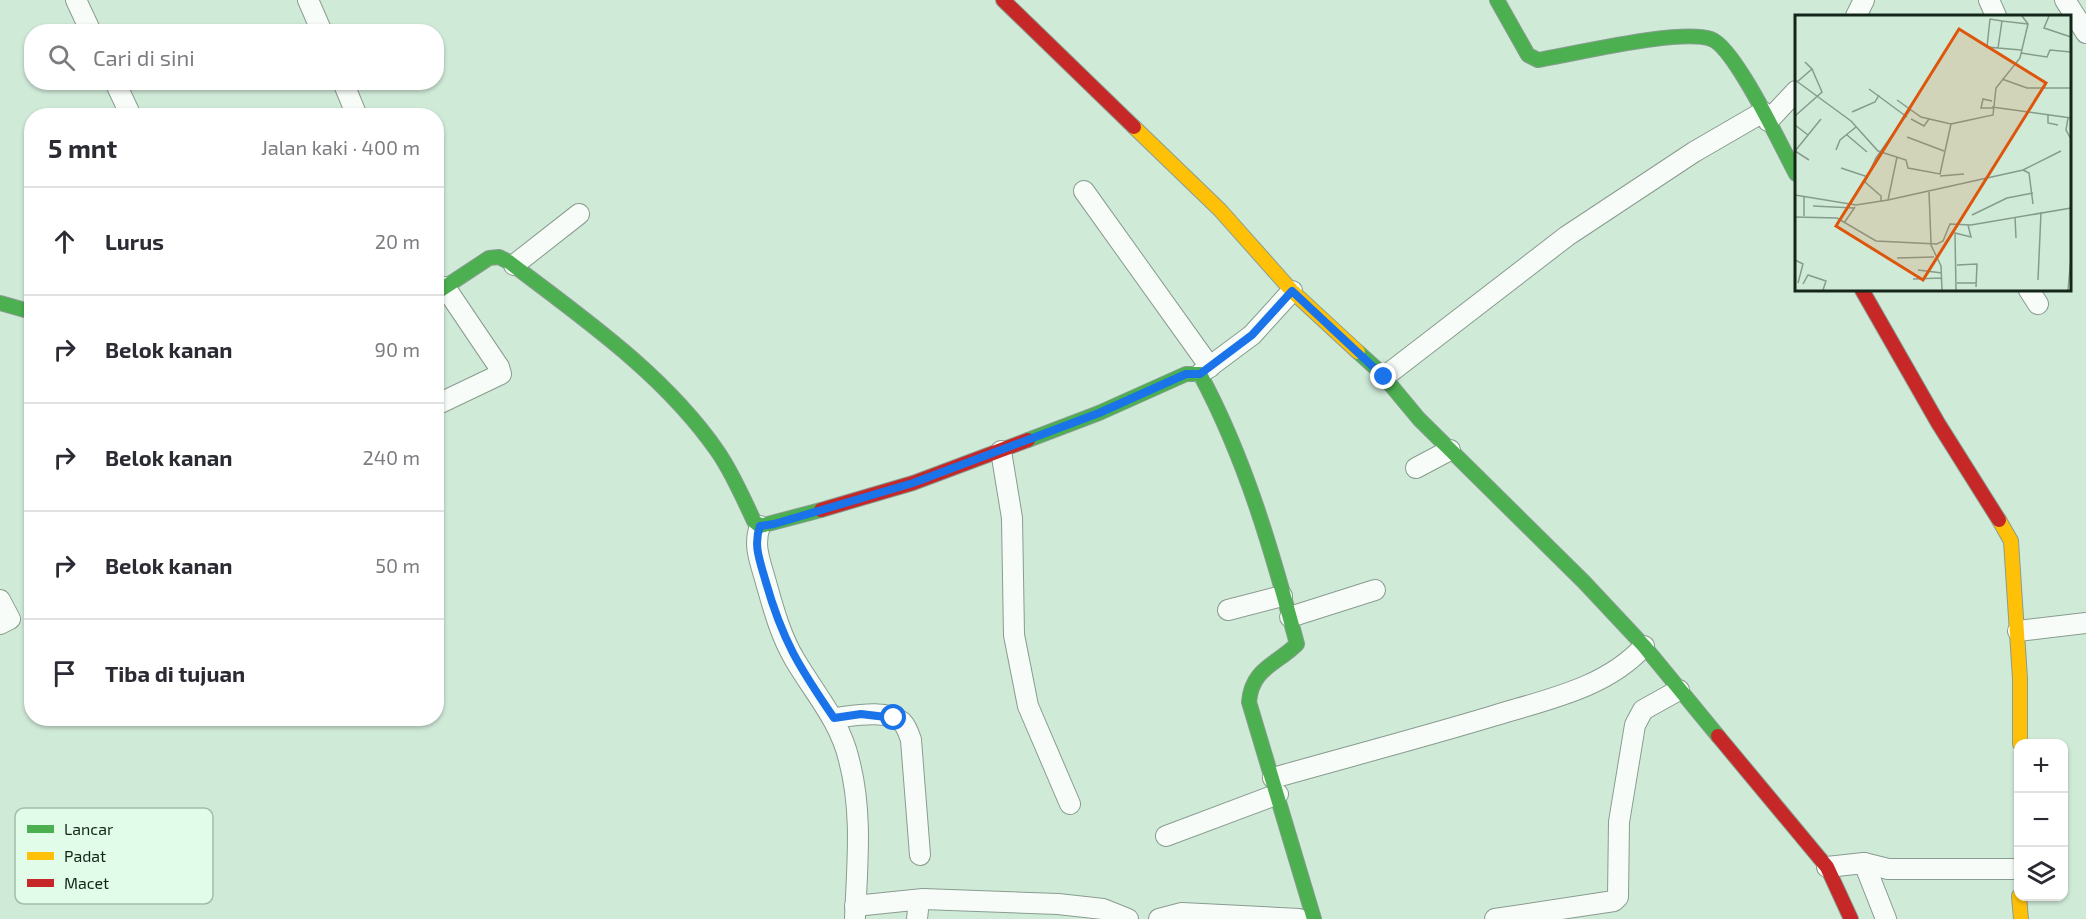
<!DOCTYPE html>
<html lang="id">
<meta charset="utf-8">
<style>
body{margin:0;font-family:"Exo 2",sans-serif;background:#f7f7f7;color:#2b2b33}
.controls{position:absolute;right:18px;bottom:18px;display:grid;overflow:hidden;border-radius:12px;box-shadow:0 2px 4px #0004}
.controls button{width:54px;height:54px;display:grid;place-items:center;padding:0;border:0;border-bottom:2px solid #e1e1e2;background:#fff;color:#2b2b33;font:30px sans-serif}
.stop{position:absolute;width:18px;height:18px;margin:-14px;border:4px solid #1a73e8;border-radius:50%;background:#fff}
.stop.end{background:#1a73e8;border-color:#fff;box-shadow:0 2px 6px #0008}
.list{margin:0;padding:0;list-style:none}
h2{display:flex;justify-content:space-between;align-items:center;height:78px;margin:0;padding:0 24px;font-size:26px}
h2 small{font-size:20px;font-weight:400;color:#7c7c81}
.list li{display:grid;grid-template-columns:39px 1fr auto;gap:18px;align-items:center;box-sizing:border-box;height:108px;padding:0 24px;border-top:2px solid #e1e1e2}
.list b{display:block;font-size:22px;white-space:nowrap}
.list em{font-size:20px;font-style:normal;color:#7c7c81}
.icon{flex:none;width:33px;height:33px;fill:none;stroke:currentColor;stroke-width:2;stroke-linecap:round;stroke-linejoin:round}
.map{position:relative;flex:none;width:2086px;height:919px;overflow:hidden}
.search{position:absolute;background:#fff;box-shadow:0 2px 4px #0004;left:24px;top:24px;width:420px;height:66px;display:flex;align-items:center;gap:15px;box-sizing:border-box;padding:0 21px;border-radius:24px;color:#7c7c81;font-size:22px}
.panel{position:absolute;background:#fff;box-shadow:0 2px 4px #0004;left:24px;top:108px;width:420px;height:618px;border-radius:24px}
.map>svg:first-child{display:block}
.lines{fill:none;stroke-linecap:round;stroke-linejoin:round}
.street-casing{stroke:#889c8f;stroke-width:22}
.fast-casing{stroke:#889c8f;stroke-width:16}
.slow-casing{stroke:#889c8f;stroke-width:16}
.jam-casing{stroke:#889c8f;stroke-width:16}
.street{stroke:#f8fcf9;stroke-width:20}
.fast{stroke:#4caf50;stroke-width:14}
.slow{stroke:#ffc107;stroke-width:14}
.jam{stroke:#c62828;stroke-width:14}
.route{stroke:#1a73e8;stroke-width:8}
.inset-road{fill:none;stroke:#859c8c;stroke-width:1.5}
.view{fill:#dd560d;fill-opacity:0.15;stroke:#dd560d;stroke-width:3}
.inset-edge{fill:none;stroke:#14261a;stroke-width:3}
.key{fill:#e1fde9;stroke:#a4bcab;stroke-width:1.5}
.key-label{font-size:16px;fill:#14261a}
</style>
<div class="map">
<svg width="2086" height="919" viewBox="0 0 2086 919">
<rect width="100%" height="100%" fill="#d0ead8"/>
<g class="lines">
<defs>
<g id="street">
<polyline points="76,0 91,32"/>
<polyline points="308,0 322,32"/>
<polyline points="1989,0 1996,16"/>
<polyline points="2065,0 2086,33"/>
<polyline points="1856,16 1864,0"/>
<polyline points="115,82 131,116"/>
<polyline points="343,82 357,116"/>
<polyline points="1768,121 1796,91"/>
<polyline points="1084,191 1210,367"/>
<polyline points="514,265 579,214"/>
<polyline points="2029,290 2038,304"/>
<polyline points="1201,373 1252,335 1292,291"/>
<polyline points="1384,377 1567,236 1694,152 1763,112"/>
<polyline points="436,405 501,374 499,367 445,287"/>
<polyline points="1001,451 1012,518 1014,635 1028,706 1070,804"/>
<polyline points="1416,468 1450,450"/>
<path d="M760,526c-7,19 0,35 5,53 8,28 15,56 30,81 20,34 45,61 54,100 14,53 8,105 6,159"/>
<polyline points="0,600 10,619 0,624"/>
<polyline points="1228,610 1282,596"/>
<polyline points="1290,617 1375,590"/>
<polyline points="2018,631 2086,623"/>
<path d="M834,718c19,-2 52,-9 68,4 5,5 7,12 9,18l9,115"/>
<path d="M1273,778c74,-21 147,-40 220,-62 52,-16 114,-28 151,-70"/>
<polyline points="1166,836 1278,794"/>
<polyline points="1864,863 1886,919"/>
<polyline points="1827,867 1864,863 1888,869 2018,869"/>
<polyline points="855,906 923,899 1058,904 1103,909 1128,919"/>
<polyline points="917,919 919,900"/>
<polyline points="1159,919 1182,913 1299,919"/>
<polyline points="1495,919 1614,901 1618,897 1619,822 1635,725 1643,710 1679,690"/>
</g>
<g id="fast">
<path d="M1497,0l31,55 10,5c37,-6 143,-32 173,-21 24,8 71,109 85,135"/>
<path d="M436,293l53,-35 10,-1 10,5c74,56 156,113 209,190 15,22 25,46 36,69l6,5 61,-16"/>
<polyline points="0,303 32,312"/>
<polyline points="1358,352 1379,371 1419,419 1584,582 1644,646 1718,736"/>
<path d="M1028,440l71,-27 87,-39h14c46,86 72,177 97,270 -21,21 -45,24 -48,58l65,217"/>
</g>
<g id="slow">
<polyline points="1134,127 1220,210 1292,291 1358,352"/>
<polyline points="1999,520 2011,541 2020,679 2020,744"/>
<polyline points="2019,896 2021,919"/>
</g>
<g id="jam">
<polyline points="1003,0 1134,127"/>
<polyline points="1862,290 1938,423 1999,520"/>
<polyline points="821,510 913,483 1028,440"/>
<polyline points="1718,736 1827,867 1851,919"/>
</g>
</defs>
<use href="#street" class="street-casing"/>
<use href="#fast" class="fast-casing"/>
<use href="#slow" class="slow-casing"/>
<use href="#jam" class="jam-casing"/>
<use href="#street" class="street"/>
<use href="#fast" class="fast"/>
<use href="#slow" class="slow"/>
<use href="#jam" class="jam"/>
</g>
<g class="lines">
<path class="route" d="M894,718l-33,-4 -27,4c-35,-51 -52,-78 -69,-139 -5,-18 -12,-34 -5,-53l14,-2 139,-41 186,-70 87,-39h14l52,-39 40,-44 92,86"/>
</g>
<g transform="translate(1795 15)">
<rect width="276" height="276" fill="#d0ead8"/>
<path class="inset-road" d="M254,1l-5,12 27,9M207,6l-12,-2 -3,28 34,3M203,33l4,-27 26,3M226,38l26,4 3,-7 21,2M207,64l25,9h44M0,65l56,41 27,30 28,9 2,8 32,6 11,-50 42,-9 3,-27 24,-30 8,-34 -6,-8M2,67l15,-13 -7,-7M74,74l38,28M102,85l24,17 30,7M197,86l-9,-2 -2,9h12M197,92l79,11M57,97l23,-10 4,-7M253,100v8l10,2M0,101l27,-24 -10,-23M273,103l-2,12 5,9M116,104l13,7 5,-7M0,110l13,10 -13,16 14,9M13,120l13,-16M52,120l20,17M112,122l37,14M41,135l4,-10 16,-13M46,153l27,9M228,155l6,3 4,31M145,161l24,-2M134,177l2,51M0,180l61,10 32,-5 135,-30 38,-19M9,182v19M93,185l9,-43M86,186v-5l-16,-14 11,-24 34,-48M18,191l41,2M177,200l35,-17 26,-5M0,202l42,1 39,23 61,3 6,-3 7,-17 21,1 100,-17M220,202l1,21M49,208l11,-16M135,228l11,23 1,24M102,243l37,-1M0,245l8,4 -5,19M162,250l20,-1 -1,23M123,255l24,3M118,264l29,-1M243,265l3,-68M162,268h19M8,269l5,-9 18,6 -3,9M161,275l-1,-57 16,4 -3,-12M273,275l3,-32"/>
<path class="view" d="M164,14l87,54 -123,197 -87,-54z"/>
<rect width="276" height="276" class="inset-edge"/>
</g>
<rect x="15" y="808" width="198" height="96" rx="9" class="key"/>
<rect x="27" y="825" width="27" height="8" fill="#4caf50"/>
<rect x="27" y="852" width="27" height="8" fill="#ffc107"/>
<rect x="27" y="879" width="27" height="8" fill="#c62828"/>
<g class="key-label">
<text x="64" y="835">Lancar</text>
<text x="64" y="862">Padat</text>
<text x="64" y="889">Macet</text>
</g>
</svg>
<div class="controls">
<button>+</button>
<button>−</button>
<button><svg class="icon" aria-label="layers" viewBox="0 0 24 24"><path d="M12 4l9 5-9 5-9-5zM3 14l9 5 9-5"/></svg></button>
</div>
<div class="stop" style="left:894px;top:718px"></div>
<div class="stop end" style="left:1384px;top:377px"></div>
<div class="search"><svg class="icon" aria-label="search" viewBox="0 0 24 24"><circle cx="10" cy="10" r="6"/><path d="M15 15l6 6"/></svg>Cari di sini</div>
<section class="panel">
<h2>5 mnt<small>Jalan kaki · 400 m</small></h2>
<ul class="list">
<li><svg class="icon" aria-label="ahead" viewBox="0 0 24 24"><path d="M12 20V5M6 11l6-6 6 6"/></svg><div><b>Lurus</b></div><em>20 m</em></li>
<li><svg class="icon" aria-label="right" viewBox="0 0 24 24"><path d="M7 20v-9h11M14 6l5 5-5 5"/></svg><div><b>Belok kanan</b></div><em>90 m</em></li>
<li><svg class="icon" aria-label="right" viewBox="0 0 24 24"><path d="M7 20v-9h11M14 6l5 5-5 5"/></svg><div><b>Belok kanan</b></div><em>240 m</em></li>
<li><svg class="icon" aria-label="right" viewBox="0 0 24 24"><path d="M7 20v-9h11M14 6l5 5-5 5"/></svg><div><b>Belok kanan</b></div><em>50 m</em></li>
<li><svg class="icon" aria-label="arrive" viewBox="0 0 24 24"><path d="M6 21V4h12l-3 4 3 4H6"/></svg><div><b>Tiba di tujuan</b></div></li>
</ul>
</section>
</div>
